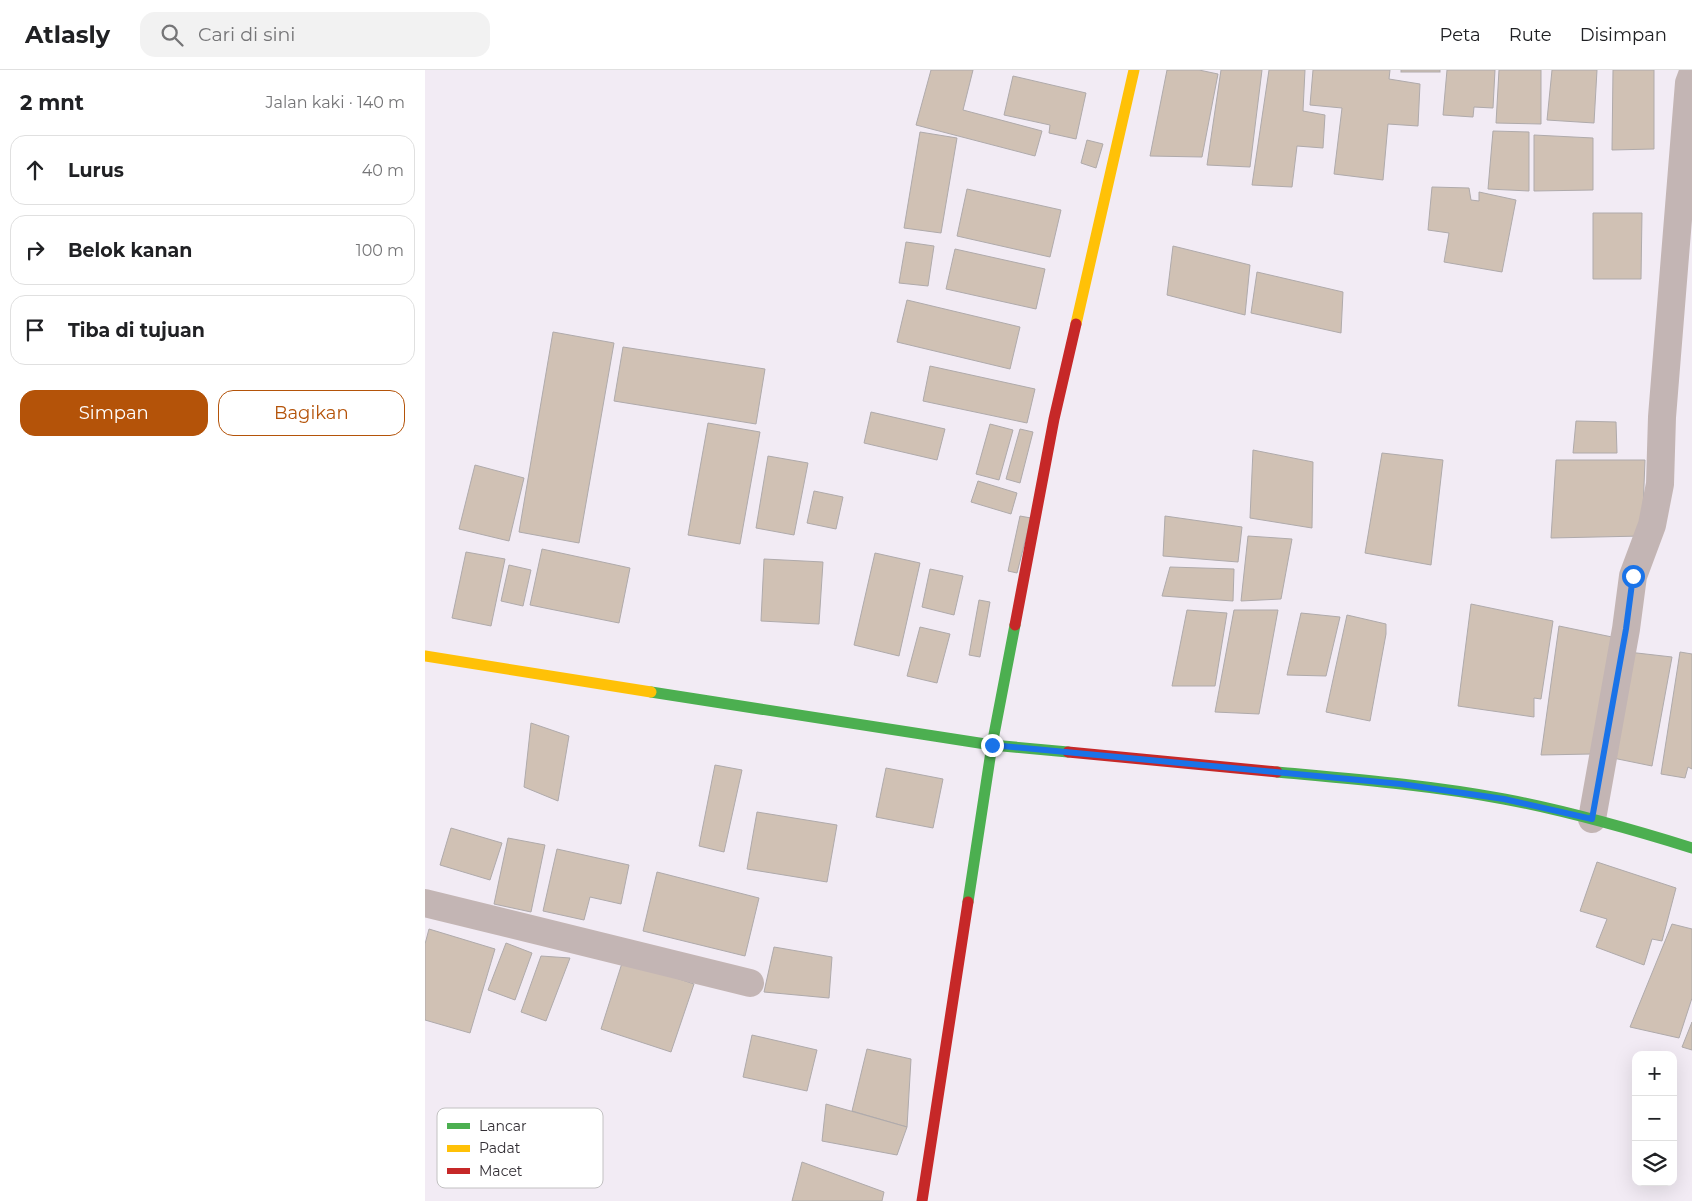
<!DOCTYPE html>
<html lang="id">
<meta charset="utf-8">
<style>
body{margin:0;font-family:Montserrat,sans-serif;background:#f2f2f2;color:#202124}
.controls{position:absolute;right:15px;bottom:15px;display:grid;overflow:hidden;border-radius:10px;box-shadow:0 5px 20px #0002}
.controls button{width:45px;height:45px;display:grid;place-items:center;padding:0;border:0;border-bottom:1px solid #e0e0e0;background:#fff;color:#202124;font:25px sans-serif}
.stop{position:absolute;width:15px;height:15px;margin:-11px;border:4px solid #1a73e8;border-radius:50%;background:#fff}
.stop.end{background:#1a73e8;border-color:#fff;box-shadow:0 1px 5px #0008}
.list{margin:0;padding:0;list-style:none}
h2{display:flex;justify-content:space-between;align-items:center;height:65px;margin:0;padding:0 20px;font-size:21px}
h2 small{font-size:16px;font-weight:400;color:#757577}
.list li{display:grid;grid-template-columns:32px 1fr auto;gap:15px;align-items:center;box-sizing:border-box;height:70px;margin:0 10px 10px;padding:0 10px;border:1px solid #e0e0e0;border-radius:15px}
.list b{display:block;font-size:19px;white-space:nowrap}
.list em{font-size:16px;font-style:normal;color:#757577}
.actions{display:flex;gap:10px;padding:15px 20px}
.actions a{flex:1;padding:11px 0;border:1px solid #b45309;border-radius:15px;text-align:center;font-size:18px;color:#b45309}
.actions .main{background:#b45309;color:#fff}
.icon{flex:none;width:28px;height:28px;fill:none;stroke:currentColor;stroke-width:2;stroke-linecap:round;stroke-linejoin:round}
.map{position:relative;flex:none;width:1267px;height:1131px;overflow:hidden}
header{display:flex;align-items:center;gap:30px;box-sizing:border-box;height:70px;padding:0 25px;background:#fff;border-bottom:1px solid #e0e0e0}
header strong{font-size:24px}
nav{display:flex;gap:28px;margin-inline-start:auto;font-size:18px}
.search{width:350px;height:45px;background:#f2f2f2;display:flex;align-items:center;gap:12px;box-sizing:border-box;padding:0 18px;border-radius:15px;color:#757577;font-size:19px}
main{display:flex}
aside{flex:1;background:#fff}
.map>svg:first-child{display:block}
.building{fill:#d0c1b4;stroke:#afaaab}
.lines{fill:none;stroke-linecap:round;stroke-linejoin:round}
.street{stroke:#c3b5b4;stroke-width:28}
.fast{stroke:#4caf50;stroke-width:11}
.slow{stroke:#ffc107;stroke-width:11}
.jam{stroke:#c62828;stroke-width:11}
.route{stroke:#1a73e8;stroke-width:6}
.key{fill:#fff;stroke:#c2c1c2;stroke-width:1}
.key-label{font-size:14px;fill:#332f35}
</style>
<header>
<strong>Atlasly</strong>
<div class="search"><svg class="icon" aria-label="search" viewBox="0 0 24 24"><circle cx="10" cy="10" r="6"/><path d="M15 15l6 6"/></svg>Cari di sini</div>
<nav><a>Peta</a><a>Rute</a><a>Disimpan</a></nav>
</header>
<main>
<aside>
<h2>2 mnt<small>Jalan kaki · 140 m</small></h2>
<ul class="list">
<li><svg class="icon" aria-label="ahead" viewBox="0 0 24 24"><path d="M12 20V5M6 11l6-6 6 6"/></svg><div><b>Lurus</b></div><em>40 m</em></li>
<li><svg class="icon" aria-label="right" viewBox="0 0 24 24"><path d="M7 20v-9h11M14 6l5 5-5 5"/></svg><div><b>Belok kanan</b></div><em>100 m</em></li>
<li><svg class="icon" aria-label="arrive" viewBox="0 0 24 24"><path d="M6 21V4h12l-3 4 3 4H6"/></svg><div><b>Tiba di tujuan</b></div></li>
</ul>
<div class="actions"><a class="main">Simpan</a><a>Bagikan</a></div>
</aside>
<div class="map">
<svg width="1267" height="1131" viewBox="0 0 1267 1131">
<rect width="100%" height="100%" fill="#f2ebf4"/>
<g class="building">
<polygon points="506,0 548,0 538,40 617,61 610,86 491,55"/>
<polygon points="742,0 774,0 793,4 777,87 725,86"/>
<polygon points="796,0 837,0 825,97 782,95"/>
<polygon points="844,0 880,0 878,41 900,45 898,78 872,76 867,117 827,115"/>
<polygon points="888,0 965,0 964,9 995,14 993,56 963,54 958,110 909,104 917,38 885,35"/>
<rect x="976" y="0" width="39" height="2"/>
<polygon points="1022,0 1070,0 1068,38 1049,37 1048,47 1018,45"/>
<polygon points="1074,0 1116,0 1116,54 1071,53"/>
<polygon points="1127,0 1172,0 1169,53 1122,50"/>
<polygon points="1188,0 1229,0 1229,79 1187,80"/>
<polygon points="588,6 661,23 651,69 624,63 625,55 579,45"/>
<polygon points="1068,61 1104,62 1104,121 1063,119"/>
<polygon points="495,62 532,68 516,163 479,158"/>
<polygon points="1109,65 1168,68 1168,120 1109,121"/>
<polygon points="662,70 678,74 671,98 656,93"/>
<polygon points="1007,117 1044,118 1046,130 1054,131 1054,122 1091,130 1077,202 1019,192 1024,163 1003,160"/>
<polygon points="542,119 636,140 625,187 532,166"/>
<polygon points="1168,143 1217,143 1216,209 1168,209"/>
<polygon points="481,172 509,176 503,216 474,213"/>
<polygon points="748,176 825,195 820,245 742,225"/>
<polygon points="530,179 620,199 611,239 521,219"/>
<polygon points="832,202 918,222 916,263 826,243"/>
<polygon points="482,230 595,257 585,299 472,272"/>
<polygon points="128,262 189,273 154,473 94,462"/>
<polygon points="198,277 340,299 331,354 189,331"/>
<polygon points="505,296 610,319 602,353 498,331"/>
<polygon points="446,342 520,359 512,390 439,373"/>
<polygon points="1151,351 1191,352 1192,383 1148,383"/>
<polygon points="283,353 335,362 315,474 263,465"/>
<polygon points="565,354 588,360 574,410 551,404"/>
<polygon points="595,359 608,362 595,413 581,409"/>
<polygon points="828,380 888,392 887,458 825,448"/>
<polygon points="957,383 1018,390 1006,495 940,483"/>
<polygon points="343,386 383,393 369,465 331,458"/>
<polygon points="1131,390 1220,390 1217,466 1126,468"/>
<polygon points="50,395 99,408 84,471 34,459"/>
<polygon points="553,411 592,423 586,444 546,432"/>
<polygon points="389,421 418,427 411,459 382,453"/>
<polygon points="595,446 606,448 592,503 583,501"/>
<polygon points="740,446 817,457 813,492 738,486"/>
<polygon points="823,466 867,469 856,529 816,531"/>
<polygon points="117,479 205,498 194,553 105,535"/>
<polygon points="41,482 80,489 66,556 27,548"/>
<polygon points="450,483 495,493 474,586 429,575"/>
<polygon points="339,489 398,492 394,554 336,551"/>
<polygon points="84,495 106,500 98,536 76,531"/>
<polygon points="745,497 809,499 808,531 737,526"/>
<polygon points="505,499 538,506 529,545 497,537"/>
<polygon points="554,530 565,532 555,587 544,585"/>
<polygon points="1046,534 1128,551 1116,629 1109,628 1109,647 1033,636"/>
<polygon points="762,540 802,543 790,616 747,616"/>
<polygon points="809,540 853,540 834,644 790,642"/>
<polygon points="876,543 915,547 901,606 862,605"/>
<polygon points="922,545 961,554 961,564 945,651 901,642"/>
<polygon points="1134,556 1187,567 1166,684 1116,685"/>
<polygon points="495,557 525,564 512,613 482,606"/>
<polygon points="1203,582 1247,587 1227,696 1183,687"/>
<polygon points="1255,582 1267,584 1267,699 1263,697 1260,708 1236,704"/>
<polygon points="106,653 144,666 133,731 99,717"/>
<polygon points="290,695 317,700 299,782 274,776"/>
<polygon points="461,698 518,709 508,758 451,747"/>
<polygon points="332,742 412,755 402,812 322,799"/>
<polygon points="26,758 77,773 65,810 15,795"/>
<polygon points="83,768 120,775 106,842 69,834"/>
<polygon points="132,779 204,795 196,834 165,827 159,850 118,841"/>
<polygon points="1172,792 1251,818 1237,871 1227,869 1219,895 1171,877 1182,849 1155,841"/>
<polygon points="232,802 334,828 320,886 218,861"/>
<polygon points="1247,854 1267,859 1267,928 1254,968 1205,957"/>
<polygon points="4,859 70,879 45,963 0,950 0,874"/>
<polygon points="81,873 107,883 90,930 63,920"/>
<polygon points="349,877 407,887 404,928 339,922"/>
<polygon points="116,886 145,888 121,951 96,942"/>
<polygon points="198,890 269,914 246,982 176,959"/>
<polygon points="1267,952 1267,980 1257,977"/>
<polygon points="327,965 392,980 382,1021 318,1007"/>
<polygon points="442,979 486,989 482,1057 427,1041"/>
<polygon points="401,1034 482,1057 472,1085 397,1071"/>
<polygon points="377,1092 459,1122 457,1131 367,1131"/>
</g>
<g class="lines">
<g class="street">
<polyline points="1167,749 1201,559 1208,506 1227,455 1235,414 1237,347 1264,13 1267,5"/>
<polyline points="0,833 325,913"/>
</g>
<g class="fast">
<polyline points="226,622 567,675 643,682"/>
<path d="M852,702c76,7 152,13 227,27 64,12 127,30 188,49"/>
<polyline points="543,832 567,675 590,555"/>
</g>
<g class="slow">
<polyline points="651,254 709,0"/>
<polyline points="0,586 226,622"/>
</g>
<g class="jam">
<polyline points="590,555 629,349 651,254"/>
<polyline points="643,682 852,702"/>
<polyline points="497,1131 543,832"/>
</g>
</g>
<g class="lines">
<polyline class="route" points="567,675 976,714 1079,729 1167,749 1201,559 1208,506"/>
</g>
<rect x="12" y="1038" width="166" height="80" rx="8" class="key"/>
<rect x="22" y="1053" width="23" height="6" fill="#4caf50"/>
<rect x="22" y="1075" width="23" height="7" fill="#ffc107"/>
<rect x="22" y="1098" width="23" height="6" fill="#c62828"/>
<g class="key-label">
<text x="54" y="1061">Lancar</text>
<text x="54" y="1083">Padat</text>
<text x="54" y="1106">Macet</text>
</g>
</svg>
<div class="controls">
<button>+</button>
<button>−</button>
<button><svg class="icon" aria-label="layers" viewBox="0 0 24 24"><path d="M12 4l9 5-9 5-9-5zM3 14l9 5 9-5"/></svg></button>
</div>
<div class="stop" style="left:1208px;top:506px"></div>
<div class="stop end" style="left:567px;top:675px"></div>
</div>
</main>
